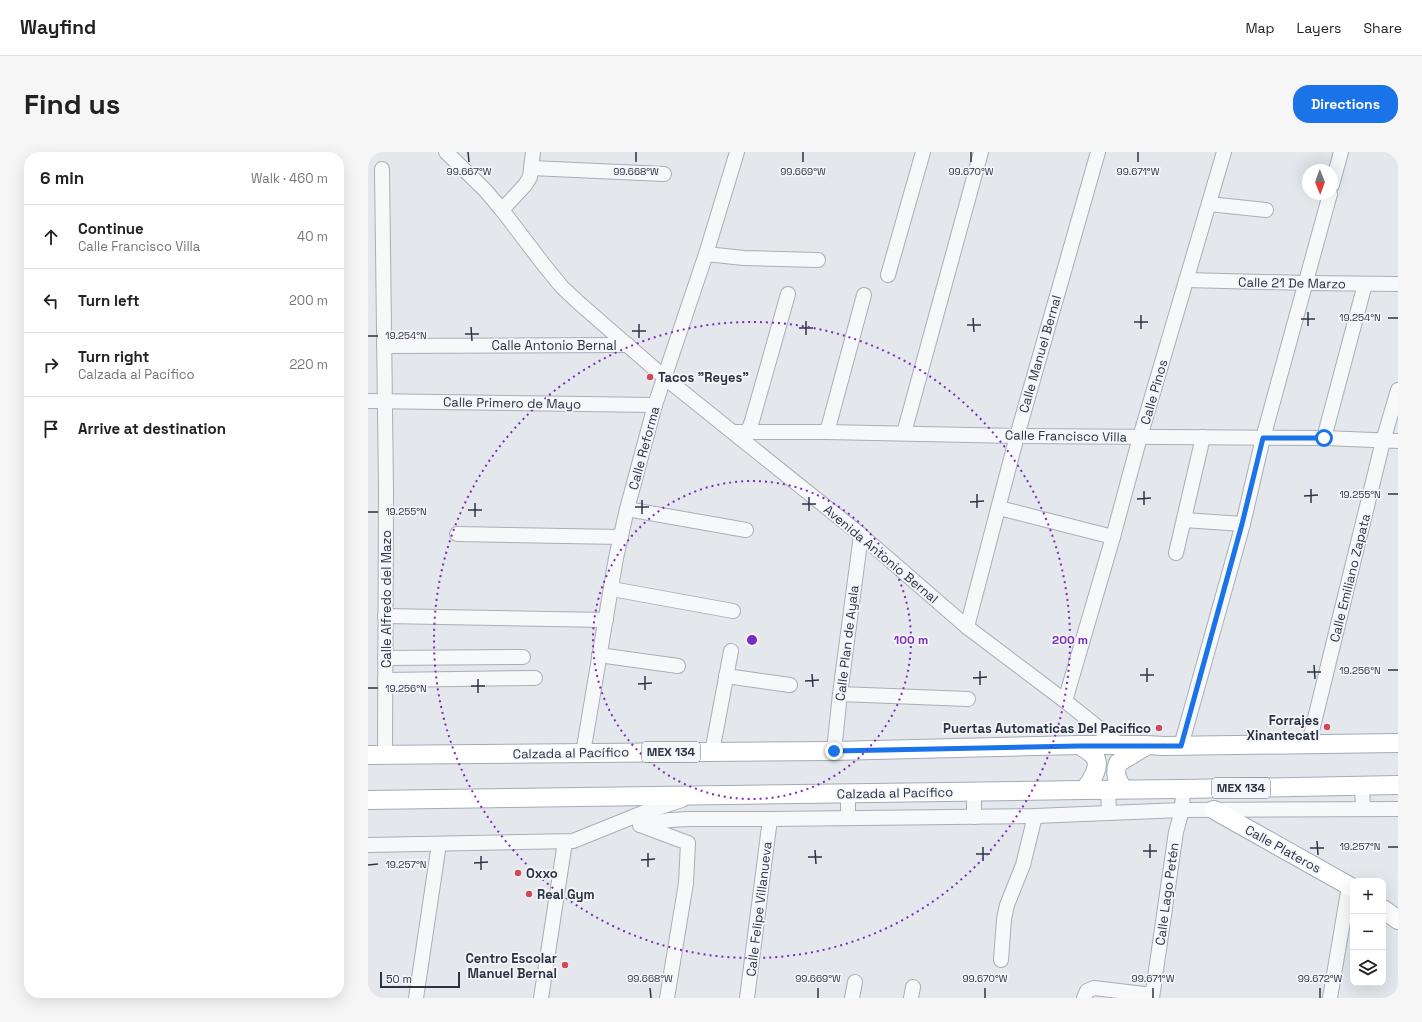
<!DOCTYPE html>
<meta charset="utf-8">
<style>
body{margin:0;font-family:"Space Grotesk",sans-serif;background:#f6f6f6;color:#222}
.controls{position:absolute;right:12px;bottom:12px;display:grid;overflow:hidden;border-radius:8px;box-shadow:0 4px 16px #0002}
.controls button{width:36px;height:36px;display:grid;place-items:center;padding:0;border:0;border-bottom:1px solid #e0e0e0;background:#fff;color:#222;font:20px sans-serif}
.compass{position:absolute;left:934px;top:12px;width:36px;height:36px;border-radius:50%;background:#fff;box-shadow:0 4px 16px #0002;rotate:179deg}
.scale{position:absolute;left:12px;bottom:10px;width:80px;box-sizing:border-box;padding-left:4px;border:2px solid #2b3445;border-top:0;font-size:11px;line-height:14px;white-space:nowrap;color:#2b3445;-webkit-text-stroke:3px #f4f6f9;paint-order:stroke}
.stop{position:absolute;width:12px;height:12px;margin:-9px;border:3px solid #1a73e8;border-radius:50%;background:#fff}
.stop.end{background:#1a73e8;border-color:#fff;box-shadow:0 1px 4px #0008}
.list{margin:0;padding:0;list-style:none}
h2{display:flex;justify-content:space-between;align-items:center;height:52px;margin:0;padding:0 16px;font-size:17px}
h2 small{font-size:13px;font-weight:400;color:#767676}
.list li{display:grid;grid-template-columns:26px 1fr auto;gap:12px;align-items:center;box-sizing:border-box;height:64px;padding:0 16px;border-top:1px solid #e0e0e0}
.list b{display:block;font-size:15px;white-space:nowrap}
.list p{margin:0;font-size:13px;white-space:nowrap;color:#767676}
.list em{font-size:13px;font-style:normal;color:#767676}
.icon{flex:none;width:22px;height:22px;fill:none;stroke:currentColor;stroke-width:2;stroke-linecap:round;stroke-linejoin:round}
.map{position:relative;flex:none;width:1030px;height:846px;overflow:hidden;border-radius:16px}
header{display:flex;align-items:center;gap:24px;box-sizing:border-box;height:56px;padding:0 20px;background:#fff;border-bottom:1px solid #e0e0e0}
header strong{font-size:19px}
nav{display:flex;gap:22px;margin-inline-start:auto;font-size:14px}
.intro{display:flex;align-items:center;justify-content:space-between;box-sizing:border-box;height:96px;padding:0 24px}
h1{margin:0;font-size:28px}
.button{padding:10px 18px;border-radius:16px;background:#1a73e8;color:#fff;font-size:14px;font-weight:700}
main{display:flex;gap:24px;padding:0 24px}
aside{flex:1;background:#fff;border-radius:16px;box-shadow:0 4px 16px #0002}
.map>svg:first-child{display:block}
.lines{fill:none;stroke-linecap:round;stroke-linejoin:round}
.minor-casing{stroke:#a9aeb7;stroke-width:16}
.major-casing{stroke:#a3abb8;stroke-width:20}
.minor{stroke:#f7f8fa;stroke-width:14}
.major{stroke:#fff;stroke-width:18}
.route{stroke:#1a73e8;stroke-width:5}
.ticks{fill:none;stroke:#2b3445;stroke-width:1.5}
.ring{fill:none;stroke:#7b2cbf;stroke-width:2;stroke-dasharray:2 4}
.poi-dot{fill:#d1495b;stroke:#f4f6f9;stroke-width:1.5}
.labels{text-anchor:middle;dominant-baseline:central;stroke-width:3.5;stroke-linejoin:round;paint-order:stroke}
.shield{fill:#f4f6f9;stroke:#676e7b;stroke-width:1}
.shield-label{font-size:12px;font-weight:bold;fill:#2b3445}
.street-label{font-size:13px;fill:#2b3445;stroke:#f4f6f9}
.poi-label{font-size:13px;font-weight:bold;fill:#2b3445;stroke:#f4f6f9;text-anchor:start}
.ticks-label{font-size:10px;text-anchor:middle;fill:#2b3445;stroke:#f4f6f9;stroke-width:3.5;stroke-linejoin:round;paint-order:stroke}
.centre{fill:#7b2cbf;stroke:#f4f6f9;stroke-width:2}
.ring-label{font-size:12px;text-anchor:middle;font-weight:bold;fill:#7b2cbf;stroke:#f4f6f9;stroke-width:3.5;stroke-linejoin:round;paint-order:stroke}
</style>
<header>
<strong>Wayfind</strong>
<nav><a>Map</a><a>Layers</a><a>Share</a></nav>
</header>
<div class="intro"><h1>Find us</h1><a class="button">Directions</a></div>
<main>
<aside>
<h2>6 min<small>Walk · 460 m</small></h2>
<ul class="list">
<li><svg class="icon" aria-label="ahead" viewBox="0 0 24 24"><path d="M12 20V5M6 11l6-6 6 6"/></svg><div><b>Continue</b><p>Calle Francisco Villa</p></div><em>40 m</em></li>
<li><svg class="icon" aria-label="left" viewBox="0 0 24 24"><path d="M17 20v-9H6M10 6l-5 5 5 5"/></svg><div><b>Turn left</b></div><em>200 m</em></li>
<li><svg class="icon" aria-label="right" viewBox="0 0 24 24"><path d="M7 20v-9h11M14 6l5 5-5 5"/></svg><div><b>Turn right</b><p>Calzada al Pacífico</p></div><em>220 m</em></li>
<li><svg class="icon" aria-label="arrive" viewBox="0 0 24 24"><path d="M6 21V4h12l-3 4 3 4H6"/></svg><div><b>Arrive at destination</b></div></li>
</ul>
</aside>
<div class="map">
<svg width="1030" height="846" viewBox="0 0 1030 846">
<rect width="100%" height="100%" fill="#e4e7ec"/>
<g class="lines">
<defs>
<g id="minor">
<polyline points="78,0 117,38 134,58 176,113 194,135 211,151 296,225 493,383 599,475 697,549 752,593"/>
<polyline points="163,16 296,22"/>
<polyline points="14,17 18,338 17,603"/>
<polyline points="964,33 973,0"/>
<polyline points="841,52 898,58"/>
<polyline points="134,58 157,33 162,25 165,0"/>
<polyline points="338,102 376,106 450,108"/>
<polyline points="520,123 555,0"/>
<polyline points="818,128 938,131 1030,132"/>
<polyline points="16,194 260,193"/>
<polyline points="0,249 287,253"/>
<polyline points="380,279 384,269 420,142"/>
<polyline points="365,280 458,280 649,284 956,286 1030,289"/>
<polyline points="458,280 461,273 496,143"/>
<polyline points="536,281 613,0"/>
<polyline points="956,286 997,132"/>
<polyline points="631,356 745,385"/>
<polyline points="259,357 378,378"/>
<polyline points="816,368 875,372"/>
<polyline points="89,382 253,385"/>
<polyline points="808,401 835,285"/>
<polyline points="244,437 365,459"/>
<polyline points="17,464 238,468"/>
<polyline points="599,475 649,284 730,0"/>
<polyline points="231,503 310,514"/>
<polyline points="17,506 155,505"/>
<polyline points="358,524 422,533"/>
<polyline points="17,528 167,526"/>
<polyline points="472,542 600,547"/>
<polyline points="697,549 745,385 772,285 856,0"/>
<polyline points="941,591 1015,289 1030,238"/>
<polyline points="813,594 875,372 895,286 962,42"/>
<polyline points="466,599 472,542 493,383"/>
<polyline points="344,600 363,499"/>
<polyline points="215,601 248,406 259,357 287,253 338,102 369,0"/>
<polyline points="994,634 995,657"/>
<polyline points="740,638 741,661"/>
<polyline points="606,665 606,640"/>
<polyline points="480,666 480,641"/>
<polyline points="272,673 302,668 322,667 402,667 667,664 814,658 1030,657"/>
<polyline points="272,673 320,691 318,731 299,846"/>
<polyline points="0,693 205,689 277,660 314,648"/>
<polyline points="633,808 636,767 639,753 655,713 667,664"/>
<polyline points="48,846 71,692"/>
<polyline points="173,846 197,690"/>
<polyline points="379,846 402,667"/>
<polyline points="484,846 487,830"/>
<polyline points="543,846 545,835"/>
<polyline points="716,846 719,839 726,836 784,843"/>
<polyline points="784,846 808,680 814,658 815,637"/>
<polyline points="962,846 981,734"/>
</g>
<g id="major">
<path d="M711,593c5,3 10,6 14,10 10,9 -2,27 -9,35"/>
<polyline points="0,603 466,599 711,593 778,593 796,594 1030,591"/>
<path d="M756,637c-7,-8 -10,-15 -6,-26l28,-17"/>
<polyline points="0,648 716,638 815,637 1030,633"/>
<polyline points="846,658 985,736"/>
<polyline points="1015,757 1030,768"/>
</g>
</defs>
<use href="#minor" class="minor-casing"/>
<use href="#major" class="major-casing"/>
<use href="#minor" class="minor"/>
<use href="#major" class="major"/>
</g>
<g class="lines">
<polyline class="route" points="466,599 711,594 813,594 874,372 895,286 956,286"/>
</g>
<path class="ticks" d="M100,0l1,10M268,0v10M435,0v10M603,0v10M770,0v10M940,160v14M773,163v14M605,166l1,14M1020,166h10M933,167h14M438,169v14M766,170h14M271,172v14M599,173h14M103,175l1,14M431,176h14M264,179h14M97,182h14M0,184h10M943,337v14M776,339v14M609,342v14M1020,342h10M936,344l14,-1M441,345v14M769,347l14,-1M274,348v14M602,350l14,-1M107,351v14M434,352h14M267,355h14M100,358h14M0,360h10M946,513l1,14M779,516v14M1020,518h10M612,519v14M939,520h14M444,522l1,13M772,523h14M277,524v14M605,526l14,-1M110,527v14M437,529l14,-1M270,532l14,-1M103,534h14M0,536h10M949,689l1,14M782,692v14M615,695v14M1020,695h10M942,696h14M447,698l1,14M775,699h14M280,701v14M608,702h14M113,704v14M440,705h14M273,708l14,-1M106,711l14,-1M0,713l10,-1M282,836l1,10M450,836v10M617,836v10M785,836v10M952,836v10"/>
<g class="ring">
<circle cx="384" cy="488" r="159"/>
<circle cx="384" cy="488" r="318"/>
</g>
<g class="poi-dot">
<circle cx="282" cy="225" r="4"/>
<circle cx="959" cy="575" r="4"/>
<circle cx="791" cy="576" r="4"/>
<circle cx="150" cy="721" r="4"/>
<circle cx="161" cy="742" r="4"/>
<circle cx="197" cy="813" r="4"/>
</g>
<g class="labels">
<g class="shield">
<rect x="274" y="590" width="58" height="20" rx="3"/>
<rect x="844" y="626" width="58" height="20" rx="3"/>
</g>
<g class="shield-label">
<text x="303" y="600">MEX 134</text>
<text x="873" y="636">MEX 134</text>
</g>
<g class="street-label">
<text transform="translate(924 131) rotate(1)">Calle 21 De Marzo</text>
<text x="186" y="193">Calle Antonio Bernal</text>
<text transform="translate(672 202) rotate(-74)">Calle Manuel Bernal</text>
<text transform="translate(786 240) rotate(-74)">Calle Pinos</text>
<text transform="translate(144 251) rotate(1)">Calle Primero de Mayo</text>
<text transform="translate(698 284) rotate(1)">Calle Francisco Villa</text>
<text transform="translate(276 296) rotate(-75)">Calle Reforma</text>
<text transform="translate(513 402) rotate(40)">Avenida Antonio Bernal</text>
<text transform="translate(982 426) rotate(-76)">Calle Emiliano Zapata</text>
<text transform="translate(18 447) rotate(-90)">Calle Alfredo del Mazo</text>
<text transform="translate(479 491) rotate(-83)">Calle Plan de Ayala</text>
<text transform="translate(203 601) rotate(-1)">Calzada al Pacífico</text>
<text transform="translate(527 641) rotate(-1)">Calzada al Pacífico</text>
<text transform="translate(915 697) rotate(29)">Calle Plateros</text>
<text transform="translate(799 742) rotate(-82)">Calle Lago Petén</text>
<text transform="translate(391 757) rotate(-83)">Calle Felipe Villanueva</text>
</g>
<g class="poi-label">
<text x="290" y="225">Tacos "Reyes"</text>
<text x="951" y="568" text-anchor="end">Forrajes<tspan x="951" dy="15">Xinantecatl</tspan></text>
<text x="783" y="576" text-anchor="end">Puertas Automaticas Del Pacifico</text>
<text x="158" y="721">Oxxo</text>
<text x="169" y="742">Real Gym</text>
<text x="189" y="806" text-anchor="end">Centro Escolar<tspan x="189" dy="15">Manuel Bernal</tspan></text>
</g>
</g>
<g class="ticks-label">
<text x="101" y="23">99.667°W</text>
<text x="268" y="23">99.668°W</text>
<text x="435" y="23">99.669°W</text>
<text x="603" y="23">99.670°W</text>
<text x="770" y="23">99.671°W</text>
<text x="992" y="169">19.254°N</text>
<text x="38" y="187">19.254°N</text>
<text x="992" y="346">19.255°N</text>
<text x="38" y="363">19.255°N</text>
<text x="992" y="522">19.256°N</text>
<text x="38" y="540">19.256°N</text>
<text x="992" y="698">19.257°N</text>
<text x="38" y="716">19.257°N</text>
<text x="282" y="830">99.668°W</text>
<text x="450" y="830">99.669°W</text>
<text x="617" y="830">99.670°W</text>
<text x="785" y="830">99.671°W</text>
<text x="952" y="830">99.672°W</text>
</g>
<circle cx="384" cy="488" r="6" class="centre"/>
<g class="ring-label">
<text x="543" y="492">100 m</text>
<text x="702" y="492">200 m</text>
</g>
</svg>
<div class="controls">
<button>+</button>
<button>−</button>
<button><svg class="icon" aria-label="layers" viewBox="0 0 24 24"><path d="M12 4l9 5-9 5-9-5zM3 14l9 5 9-5"/></svg></button>
</div>
<svg class="compass" viewBox="-18 -18 36 36"><path d="M0-13l5 13h-10z" fill="#e53935"/><path d="M0 13l5-13h-10z" fill="#767676"/></svg>
<div class="scale">50 m</div>
<div class="stop" style="left:956px;top:286px"></div>
<div class="stop end" style="left:466px;top:599px"></div>
</div>
</main>
